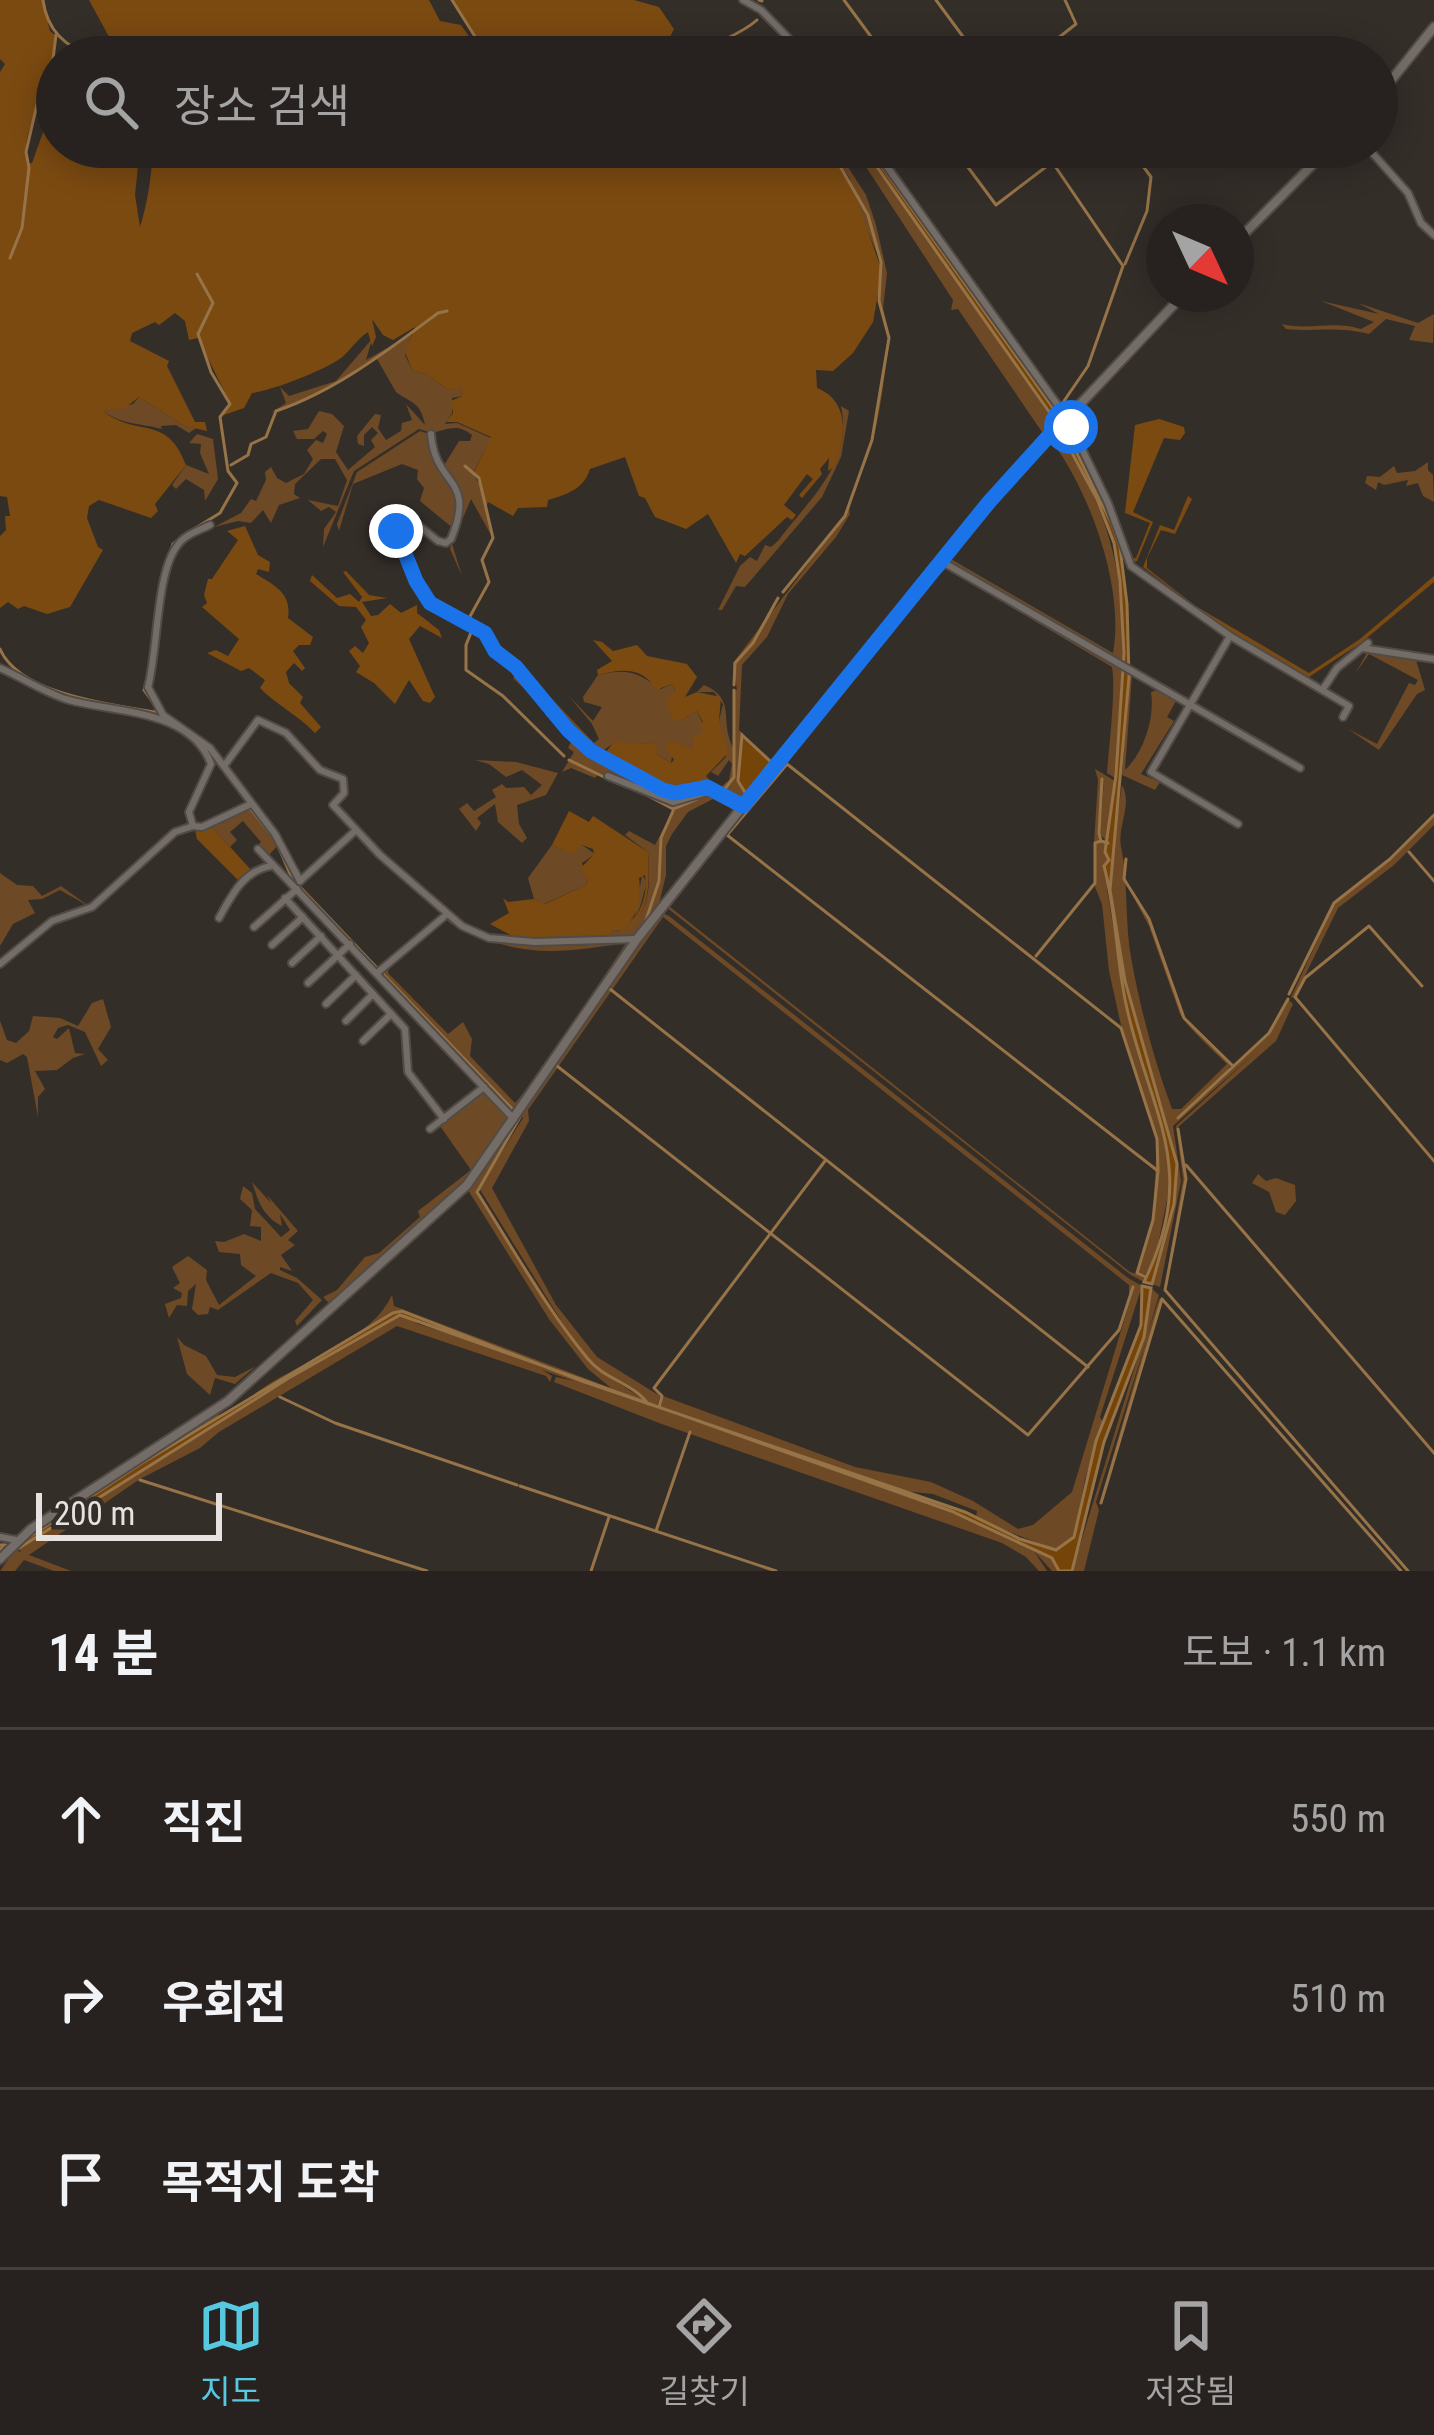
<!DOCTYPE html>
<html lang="ko">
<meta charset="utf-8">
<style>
body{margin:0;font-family:"Roboto Condensed","Noto Sans KR",sans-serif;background:#2f2a28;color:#f1f3f6}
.compass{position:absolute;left:1146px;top:204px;width:108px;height:108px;border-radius:50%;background:#27221f;box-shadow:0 6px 30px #0003;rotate:134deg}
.scale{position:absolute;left:36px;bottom:30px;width:186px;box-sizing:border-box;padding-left:12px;border:6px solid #e6e2df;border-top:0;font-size:33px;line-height:42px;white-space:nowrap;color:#e6e2df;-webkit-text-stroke:9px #342e29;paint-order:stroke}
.stop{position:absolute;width:36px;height:36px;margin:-27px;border:9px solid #1a73e8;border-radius:50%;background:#fff}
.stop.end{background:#1a73e8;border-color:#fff;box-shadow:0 3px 12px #0008}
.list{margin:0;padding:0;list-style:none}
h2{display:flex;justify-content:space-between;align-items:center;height:156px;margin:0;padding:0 48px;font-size:51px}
h2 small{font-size:39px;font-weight:400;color:#a4a4a4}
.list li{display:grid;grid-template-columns:78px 1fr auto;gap:36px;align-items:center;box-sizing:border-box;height:180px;padding:0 48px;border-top:3px solid #433f3d}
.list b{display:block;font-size:45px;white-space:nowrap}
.list em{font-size:39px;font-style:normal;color:#a4a4a4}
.icon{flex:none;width:66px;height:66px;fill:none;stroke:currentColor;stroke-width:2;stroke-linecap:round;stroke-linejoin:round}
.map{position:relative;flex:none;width:1434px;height:1571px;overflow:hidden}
.search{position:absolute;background:#27221f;box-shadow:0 6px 30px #0003;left:36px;right:36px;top:36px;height:132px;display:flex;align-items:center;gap:30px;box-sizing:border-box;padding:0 42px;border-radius:66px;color:#a4a4a4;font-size:45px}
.sheet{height:696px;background:#27221f}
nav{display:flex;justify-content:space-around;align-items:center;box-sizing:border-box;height:168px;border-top:3px solid #433f3d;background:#27221f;font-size:33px;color:#a4a4a4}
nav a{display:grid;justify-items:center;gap:6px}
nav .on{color:#56c9e1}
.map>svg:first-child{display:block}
.green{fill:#6e4925;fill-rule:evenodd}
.forest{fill:#7b4a11}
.water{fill:#754408;stroke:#977348;stroke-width:3}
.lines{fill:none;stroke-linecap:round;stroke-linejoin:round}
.stream{stroke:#977348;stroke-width:3}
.street-casing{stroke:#514b47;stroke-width:10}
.secondary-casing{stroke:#514b47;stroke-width:12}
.street{stroke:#746d67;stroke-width:6}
.secondary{stroke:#746d67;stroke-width:8}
.route{stroke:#1a73e8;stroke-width:15}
</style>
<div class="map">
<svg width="1434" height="1571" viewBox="0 0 1434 1571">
<rect width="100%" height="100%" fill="#342e29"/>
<g class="green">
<path d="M829,147h6l31,48 10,30 11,48 -4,36 7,29c-7,41 -9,84 -24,123 -6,17 -20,37 -16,53l-14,23 -48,57 -21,43 -25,28 -3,65 32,30 271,-328 -84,-123 -7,1 2,-10 -100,-153h10l193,277 -70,78 -241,299 -8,5 -101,131 -29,4 6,-11 8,1 14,-15 7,-41 5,7c-6,20 -7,35 -23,50 28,-21 26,-49 24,-80l-23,-17 4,-4 26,14 19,-36 -75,-36 -4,5 -24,-10 -9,4 12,-20 -6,-4 3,-6 -26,-28 2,-3 -34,-33 6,-6c39,51 100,120 169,118 -77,-5 -126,-73 -174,-126l2,-3 78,82 5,-4 -7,-15 -24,-29 25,26 9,-14 -18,-5 -1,-5 15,-22c29,-7 39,-3 63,14l11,-5 4,7 -9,12 13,18 17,-10 9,20 -7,4 -6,13 -9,-2 -12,10 -1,7 -13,-8 -3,-11 -41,-1 -10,7 58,34 28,-2 31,5 8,-7 3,-16 -3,-4 -11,16 -7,-4 15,-15 -7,-36 4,-17 -9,-12h-17l7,-7c34,15 14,35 30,64v-59h3l-4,-27 112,-147 27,-75 17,-103 -9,-37 1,-39 -29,-66 -2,-17zM713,799l19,10 -1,6 -72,89 7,-29v-29l6,-12 16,-22z"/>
<path d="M1321,301l58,13 -21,-11 60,20 16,-9 -1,29 -24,-3 6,-14 -29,-7 -17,15c-33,-8 -50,-2 -83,-5l-4,-5c27,7 51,-4 79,5l13,-7z"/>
<path d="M412,334l-7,21 7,15 14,4 22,16 13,-3 1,9 -10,2v15l-7,11 12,-1 34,15 -18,35 8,14 10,48 -20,-36 -19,45 10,32 -12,-27c5,-22 22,-47 5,-67 -8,-10 -14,-12 -17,-24l5,9 16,-26h11l2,-6c-15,-12 -24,-6 -40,-2l-13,-4 -65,42 -31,76 1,-18 12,-17 -7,-5 -8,4 -13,-11 30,6 9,-26 -12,-21h-14l-26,25 -1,10 6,4 -21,7 -8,18 -8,-13 -12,13 -13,-2 -24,6 27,-14 10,-14 5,2 10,-21 -1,-8 6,-5 6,11 9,5 18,-9 9,-15 -6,-9 9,-10 7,3 4,-9 -4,-3 -9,8h-17l-4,-8 15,-2 11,-18 13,3 12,12 -8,26 12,18 27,-23 -4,-7 7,-7 -6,-6 -8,8v11l-6,-2 -1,-8 18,-22 6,1 -3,13 8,12 15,-9 1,-8 10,-3 -6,-16 19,21c-4,-23 -14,-22 -29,-33l-19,-33 -48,30 -58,24 15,-10 -6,-16 9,9 47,-15 36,-42 -6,21z"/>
<path d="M139,397l46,29 11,2 -7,5 -13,-8 -15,1 1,3c-23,-6 -39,-4 -59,-18l30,-7z"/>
<path d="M841,406l8,5 -8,46 -19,40 -77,90 -9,-1 -14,24h-4l22,-44 10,-9 7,4 8,-16 6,2 7,-6c31,-42 75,-77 63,-135z"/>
<path d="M1059,428c45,73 69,149 64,235l-172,-99 -3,-7 43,-56zM1051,440c39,52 74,148 62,213l-162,-94z"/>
<polygon points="420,431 429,434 436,465 458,490 454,529 420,501 424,488 417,479 418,470 402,464 353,484 339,531 337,524 357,472"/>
<polygon points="197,434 213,439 218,479 205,501 204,490 186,479 176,489 172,485 186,465 209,474 200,453 201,444 189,443"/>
<polygon points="1428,462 1428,470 1433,475 1434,502 1423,496 1418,483 1406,486 1408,480 1384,485 1378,482 1376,490 1365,483 1367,476 1380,477 1394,466 1397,473 1415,471"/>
<path d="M941,565l7,2 175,103 -8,108 -8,-5c2,-26 9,-84 5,-106l-166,-99 -45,46z"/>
<path d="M897,618l3,2c-78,96 -154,190 -230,287l460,365 16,5 -2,5 -13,-7 -465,-368 1,-2z"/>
<polygon points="1368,651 1416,660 1425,690 1417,694 1379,750 1348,729 1377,744 1409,683 1415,685 1418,680 1369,654 1355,674"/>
<path d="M1129,673l3,2 -7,95c19,-18 30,-52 26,-78l6,-2 19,11 -9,16 7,4 -33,53 19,8 -5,8 -33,-15z"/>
<polygon points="475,760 516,762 558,773 546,795 517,805 519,824 527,838 522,843 498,822 495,804 477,818 481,823 476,831 459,809 467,803 474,811 496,797 492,790 502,784 506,788 524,787 531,795 542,785 522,770 506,777 489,764"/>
<polygon points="1095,769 1115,781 1107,888 1127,1012 1166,1137 1172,1175 1157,1250 1147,1275 1138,1273 1153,1219 1157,1138 1121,1025 1109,971 1102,904 1095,887 1096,844 1106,841 1100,834 1104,779 1098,833 1100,840 1094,843 1098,780"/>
<path d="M1122,785c11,19 -5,42 -1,62 7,32 4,75 10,110 9,51 23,103 41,152h9l46,-45c-14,-14 -38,-35 -47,-50l-31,-88 -17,-32c29,33 32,84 52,123 2,6 38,39 47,48l-6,9 45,-41 18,-34 5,5 -17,37 -99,87 8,51 -21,113 19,-113 -7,-53 80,-74 -83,74 8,55 -21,106 -8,-3 22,-80 3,-40 -52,-183 -15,-91 -1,-19z"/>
<polygon points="251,805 281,846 296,883 278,845 268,856 258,845 261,842 243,821 230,832 237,840 230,847 211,826"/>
<polygon points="1434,816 1434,825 1394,865 1338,908 1294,998 1291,997 1335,903 1391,860"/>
<polygon points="552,845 565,851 582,845 595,854 582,863 588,880 586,885 544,904 534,899 528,878"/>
<polygon points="0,873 17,885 33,886 42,896 61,886 90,907 60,890 42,899 28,900 35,913 13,924 0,946"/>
<path d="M662,913l7,3 459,362 14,8 -42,131 3,5 -18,57 -11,58 -18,13 -80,-31 1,-8 -44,-17 -38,-4 -32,-9 -204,-74 4,-11 192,71 76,15 42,19 45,28 15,-4 39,-33 62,-204 -5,8v-11l-466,-368 -135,193 1,11 -37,67 64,117 41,52 63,39 -3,11c-19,-9 -49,-33 -67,-44l51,34 5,7 305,107 102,47 6,13h-7l-18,-20 13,20h-8l-13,-14 -24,-14 -343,-120 -105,-41 2,-5 18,4 -32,-11 10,6 -2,6 -4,-6 -149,-50 -178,106 -19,16 -60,31 -111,76 42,16h-17l-30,-11 -9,11h-15l12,-17 -12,12v-5l16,-12 5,4 -2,-5 39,-28 333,-202 14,-2 13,8 37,11 -49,-22h-13l-367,222 214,-141 233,-212 45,-65 -42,74 94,144 -91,-147 44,-70 -2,-3zM468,1190l81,129 39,50 23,19 -217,-82 -2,-11c-20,43 -80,63 -120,87 -19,12 -34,26 -55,34z"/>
<path d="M445,918c54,34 128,31 190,22l-121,177 -136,-144 137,140 -134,-142 8,-7 -1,9 60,61 15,-12 9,17 -2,17 45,47 25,-29 86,-131c-56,8 -95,16 -150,-8 -13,-5 -25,-9 -31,-17z"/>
<polygon points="103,999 111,1027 98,1049 108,1060 101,1066 85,1032 68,1025 58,1028 53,1037 57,1039 69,1028 75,1053 85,1054 73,1058 57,1070 35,1071 45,1089 38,1097 38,1117 27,1057 23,1054 7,1063 0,1060 0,1021 7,1040 16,1043 29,1031 33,1016 60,1018 78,1026 92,1003"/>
<polygon points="479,1093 486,1093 509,1119 468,1180 331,1305 323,1297 337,1290 365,1257 379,1253 420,1217 418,1211 471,1170 440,1126"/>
<polygon points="1258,1174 1266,1181 1276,1178 1295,1185 1296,1201 1285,1215 1276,1212 1269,1192 1252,1183"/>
<path d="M252,1182l19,21 -4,-8 31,36 -10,9 7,5 -14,10 11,16 -12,-4v3l17,8 25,22 -25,26 -2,-5 18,-21 -15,-17 -27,-10 -53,37 -8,-3 -2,7 -10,1 -6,-6 4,-25 -8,7 -1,15 -10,-1 -8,13 -4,-14 16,-6 1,-5 -9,-5 7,-5 -8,-16 16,-11 19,14 -1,10 13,25 37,-29 -15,-11 -1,-11 -21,-2 -4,-11 9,1 20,-8 17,7v-14l-11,-1 2,-16 -12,-11 3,-13 9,7 3,16 26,28 9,-7 -10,-16 2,12c-20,-10 -24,-26 -30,-44z"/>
<polygon points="1151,1288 1159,1295 1147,1336 1159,1299 1162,1297 1099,1505 1147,1338 1096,1502 1099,1510 1084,1571 1072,1571 1144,1337"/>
<polygon points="177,1337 184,1345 206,1356 217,1375 235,1377 256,1366 235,1384 215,1378 210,1395 187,1374"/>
</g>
<g class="forest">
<path d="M0,0h42l8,31 5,4c-2,10 -1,22 -3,31 -6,29 -32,68 -25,98l5,-1 25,-70v54h83l-5,48 5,32c7,-22 13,-55 12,-80h492l-9,14 4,3 18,-17h171l22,34 32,90 -9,51 -20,31 -20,18 -17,-1 1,18c33,13 29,49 18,78l-7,5 1,-13 -9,11 2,5 -20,24 -3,-3 14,-16 -6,-5 -23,31 12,10 -4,5 -5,-3 -42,39 -5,-2 -4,9 -28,-49 -22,15 -31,-12 -10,-19 -6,-2 -14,-39 -35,12c-6,20 -22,25 -42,31l-1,7 -29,1 -5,8 -25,-14 -3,8 -3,-24 -8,-14 17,-35 -34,-15h-11l7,-9 -2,-12 11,-5 -1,-8 -13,2 -22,-16 -14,-4 -7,-18 10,-25 -22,13 -10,-5 -11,-16 4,18 -4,9 -4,-14c-11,7 -18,19 -27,26 -16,12 -70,33 -89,35l-8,15 -23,8 8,-8v-7l-31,-63 -9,2 -4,-19 -10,-8 -16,12 -4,-3 -23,11 -2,8 39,20 -2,5 28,56h10l2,9 -22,-5 -46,-29 -14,11 -22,3c37,28 63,2 83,54l-31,39 3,7 -7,7 -52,-18 -10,6 -2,12 11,29 5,3 -33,57 -23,7 -23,-8 -6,3 -10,-7 -8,6v-72l6,-6 -1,-14h5l-3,-19 -7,-1v-424l5,-8 -5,-5z"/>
<polygon points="89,0 429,0 440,21 461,25 473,42 477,39 452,0 634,0 659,7 674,29 660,57 120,57"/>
<polygon points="1159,419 1184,427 1185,433 1180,440 1164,438 1133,512 1153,522 1137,561 1133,562 1129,559 1136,558 1150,523 1125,513 1135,425"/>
<polygon points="1188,496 1192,499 1175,534 1161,530 1147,558 1147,568 1194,605 1309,673 1360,639 1434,576 1434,582 1362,642 1309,677 1230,633 1143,567 1160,525 1174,530"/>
<path d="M245,526l13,29 12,7 -1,10 -11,-3 -2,5c18,11 36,19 32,44l25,19 -3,8h-11l-6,6 12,17 -3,3 -8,-8 -8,9 3,11 14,14 -3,6 21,24 -6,6c-18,-19 -40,-29 -55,-45l5,-8 -16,-12 -8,3 -34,-18 9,-3 12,6 11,-17 -37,-32 5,-4 -3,-8 4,-16h4l26,-39 -11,-9z"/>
<polygon points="346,571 369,595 387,598 362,602 371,616 378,615 390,604 401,613 417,605 417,613 439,630 442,638 420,626 409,639 435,697 430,703 423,701 409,680 395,704 374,683 356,672 360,666 349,651 355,646 363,653 369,643 361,627 366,620 356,607 339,606 310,581 312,575 337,598 350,594 359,602 362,597 343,572"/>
<path d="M593,640l9,2 11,9 24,-6 10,11 40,8 10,13 -12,20 12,-5 24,5 -2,24 9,32 -22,23 7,8h-51l-56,-32 8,-10 42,2 2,11 13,8 3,-3 -8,-12 2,-7 25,7v-11l12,-6 -7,-5 5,-4 -6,-11 -17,10 -8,-1 -6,-20 10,-9 -4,-7 -16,6c-13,-24 -35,-21 -58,-15l-1,-5 15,-9z"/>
<path d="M569,811l20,11 4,-6 55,36c2,37 2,65 -32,88 19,-18 33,-38 29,-65l-6,3c3,22 -1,37 -17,53l-9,-1 -6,11 -91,-3 -26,-14 19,-11 -6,-15 5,4 26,-3 11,5 41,-19 2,-5 -7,-12 13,-14 -1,-5 -11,-4 -11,9 -19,-9z"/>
<polygon points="211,826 252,871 239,881 197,839 195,830"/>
</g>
<g class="water">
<path d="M863,147h5l190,268 54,109 8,23 7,57 2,73 -19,213 15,91 52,183 -3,40 -22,80 -8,-2c57,-116 5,-169 -18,-278 -10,-46 -10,-94 -22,-138l5,-6 -4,-8 11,-77 8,-122 -4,-72 -6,-38 -17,-44 -45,-83z"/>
<polygon points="742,735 771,762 746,794 738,781"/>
<polygon points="1142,1286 1151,1288 1144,1337 1104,1442 1072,1571 1059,1571 1052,1558 951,1511 400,1315 289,1378 19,1548 17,1545 142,1463 393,1313 402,1311 582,1381 965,1512 1020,1539 1056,1550 1074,1537 1096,1441 1141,1325"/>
</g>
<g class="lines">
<g class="stream">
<path d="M43,0c4,31 22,46 50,57"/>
<polyline points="452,0 486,54"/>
<polyline points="759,0 762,1"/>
<polyline points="844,0 886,57"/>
<polyline points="936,0 978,57"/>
<path d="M695,57c19,-16 43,-20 62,-37"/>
<polyline points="1034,57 1076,24 1065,0"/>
<polyline points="953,147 996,205 1051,163"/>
<polyline points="1042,147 1123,266 1088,366 1064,401 1065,407"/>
<polyline points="10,258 22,228 29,168 26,152 38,100 52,67 56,35"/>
<polyline points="1125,264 1147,211 1151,177 1129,147"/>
<path d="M231,465l17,-10 3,-11 15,-7 10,-26c59,-20 111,-60 162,-98l9,-2"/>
<polyline points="465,466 479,478 493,538 482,560 489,582 468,620 476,624"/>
<polyline points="194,529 220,513 237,483 228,471 220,417 230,404 211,372 198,334 213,303 197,274"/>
<polyline points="170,553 173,544 186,534"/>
<polyline points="783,592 845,516 872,440 889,338 879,301 881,262 868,215 829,147"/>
<polyline points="472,630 466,645 466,670 503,696 564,756"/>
<path d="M0,649c19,45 111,56 155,63"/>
<polyline points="147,680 144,690 163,717"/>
<polyline points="734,685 735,663 753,643 778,598"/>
<polyline points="209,751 221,768"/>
<polyline points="569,760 604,777"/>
<polyline points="1102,779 1099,833 1101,841 1108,843"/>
<polyline points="724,790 734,777 734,690"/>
<polyline points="641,792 673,809 697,799"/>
<polyline points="250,808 274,838"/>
<polyline points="278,846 294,883"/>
<polyline points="1409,852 1434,881"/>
<polyline points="1126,859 1124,879 1149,919 1184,1018 1233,1066"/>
<polyline points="299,886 377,968"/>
<polyline points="646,920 659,881 661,838 673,811"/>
<polyline points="1036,956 1095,883 1095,843 1101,841"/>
<polyline points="382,973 515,1112"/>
<polyline points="1422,986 1369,926 1305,978 1295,997 1434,1161"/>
<polyline points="610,989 1088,1367"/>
<polyline points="1289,994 1334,903 1390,859 1434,815"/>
<polyline points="557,1066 1028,1435 1119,1330 1133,1287"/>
<path d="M520,1117l-43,75c36,56 68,115 111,167 16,20 45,24 60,45"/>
<polyline points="1178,1118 1269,1033 1288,999"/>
<polyline points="1178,1129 1186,1179 1165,1290 1408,1571"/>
<polyline points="1186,1165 1434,1453"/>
<polyline points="1146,1277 1137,1273 1153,1220 1158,1171 727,835 787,764 1121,1028 1157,1139 1158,1171"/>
<polyline points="280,1397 335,1423 517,1485"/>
<polyline points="659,1407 662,1396 654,1388 825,1161"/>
<polyline points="140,1480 427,1571"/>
<polyline points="520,1486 776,1571"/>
<polyline points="1101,1503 1162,1299 1401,1571"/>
<polyline points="656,1531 690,1432"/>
<polyline points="0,1545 6,1545"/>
<polyline points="0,1551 3,1545"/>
<polyline points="591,1571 609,1517"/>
</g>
<defs>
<g id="street">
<polyline points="743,0 761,10 807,57"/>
<polyline points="873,147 1067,418 1108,503 1131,566 1230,636 1349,706 1343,717"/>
<polyline points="1367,147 1408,193 1421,223 1434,235"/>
<path d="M431,434c4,54 46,42 20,105l-5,4 -8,-2 -35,-28 -7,2 -4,8 31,72 7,8 55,30 10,18 21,16 75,84 72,39c18,5 35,-6 51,0"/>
<path d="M210,525c-12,6 -26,10 -33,21 -21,28 -19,104 -29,141l15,28 47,33 65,86 25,47"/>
<polyline points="941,561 1300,768"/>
<polyline points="1230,636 1151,772 1238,824"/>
<polyline points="1362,648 1434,659"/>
<path d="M0,668c23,10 45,25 69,32 46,13 122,9 142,64l-22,48 4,14 9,1 49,-23"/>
<polyline points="1323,689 1337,668 1368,643"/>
<polyline points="224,766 258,720 286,733 320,770 343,779 344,793 333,805 380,855 462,926 489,938 535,942 637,939"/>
<polyline points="608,776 673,802 714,790 743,806"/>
<polyline points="258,849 514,1119"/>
<polyline points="300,881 355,831"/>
<polyline points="285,898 405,1029 408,1072 444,1119"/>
<path d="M219,918c13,-23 24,-47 52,-52"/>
<polyline points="254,927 297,889"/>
<polyline points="272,945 303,917"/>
<polyline points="292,963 321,936"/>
<polyline points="0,964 52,921 92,907 175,832 193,826"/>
<polyline points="377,973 446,915"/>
<polyline points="308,983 350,944"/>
<polyline points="326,1004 356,975"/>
<polyline points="346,1021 373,994"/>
<polyline points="363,1041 391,1014"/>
<polyline points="430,1129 484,1087"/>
<polyline points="0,1537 16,1540"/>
</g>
<g id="secondary">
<polyline points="1377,98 1434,27"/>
<polyline points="1236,242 1330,147"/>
<polyline points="0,1559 31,1529 228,1401 467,1185 637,939 743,806 989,501 1184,294"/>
</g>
</defs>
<use href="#street" class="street-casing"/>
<use href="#secondary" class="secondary-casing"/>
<use href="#street" class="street"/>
<use href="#secondary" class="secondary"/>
</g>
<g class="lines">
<polyline class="route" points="396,531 416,581 430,603 485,633 495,651 516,667 568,730 591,751 663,790 675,793 707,787 743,806 989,502 1056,428 1067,418 1071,427"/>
</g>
</svg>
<svg class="compass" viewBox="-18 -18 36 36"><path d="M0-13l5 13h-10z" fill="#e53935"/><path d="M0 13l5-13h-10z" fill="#a4a4a4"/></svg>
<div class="scale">200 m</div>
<div class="stop" style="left:1071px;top:427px"></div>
<div class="stop end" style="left:396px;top:531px"></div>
<div class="search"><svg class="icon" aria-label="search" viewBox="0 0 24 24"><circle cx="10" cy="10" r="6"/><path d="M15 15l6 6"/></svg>장소 검색</div>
</div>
<section class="sheet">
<h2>14 분<small>도보 · 1.1 km</small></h2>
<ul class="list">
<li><svg class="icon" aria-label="ahead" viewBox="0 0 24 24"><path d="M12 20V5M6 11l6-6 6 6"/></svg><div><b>직진</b></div><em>550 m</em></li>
<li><svg class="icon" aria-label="right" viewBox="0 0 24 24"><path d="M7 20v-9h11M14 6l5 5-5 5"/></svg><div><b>우회전</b></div><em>510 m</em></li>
<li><svg class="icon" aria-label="arrive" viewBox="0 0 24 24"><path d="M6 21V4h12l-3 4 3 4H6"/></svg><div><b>목적지 도착</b></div></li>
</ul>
</section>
<nav>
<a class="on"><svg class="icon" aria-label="map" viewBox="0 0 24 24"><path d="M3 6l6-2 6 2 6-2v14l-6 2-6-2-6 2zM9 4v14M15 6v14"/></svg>지도</a>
<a><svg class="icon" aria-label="directions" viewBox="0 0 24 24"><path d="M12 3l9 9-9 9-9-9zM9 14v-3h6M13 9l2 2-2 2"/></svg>길찾기</a>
<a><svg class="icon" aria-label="saved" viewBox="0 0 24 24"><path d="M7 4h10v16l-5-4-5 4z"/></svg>저장됨</a>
</nav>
